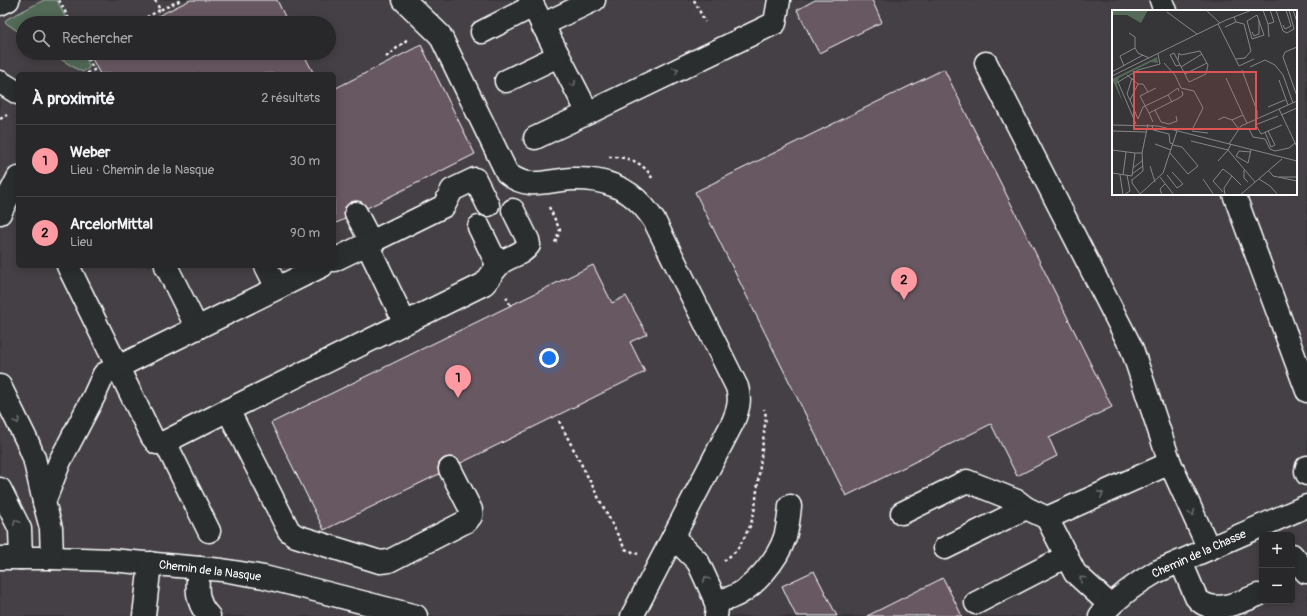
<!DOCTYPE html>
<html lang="fr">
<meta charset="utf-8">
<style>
body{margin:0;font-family:Pangolin,sans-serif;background:#303032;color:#f1f3f6}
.controls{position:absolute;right:12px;bottom:12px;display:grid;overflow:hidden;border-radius:6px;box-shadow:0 2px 10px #0003}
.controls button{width:36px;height:36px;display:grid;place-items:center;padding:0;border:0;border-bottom:1px solid #444447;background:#28282a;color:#f1f3f6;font:20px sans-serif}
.you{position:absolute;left:549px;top:358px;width:14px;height:14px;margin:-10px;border:3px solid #fff;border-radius:50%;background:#1a73e8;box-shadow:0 0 0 6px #1a73e833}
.badge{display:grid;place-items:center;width:26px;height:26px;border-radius:50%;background:#ff9aa2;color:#111;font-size:13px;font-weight:700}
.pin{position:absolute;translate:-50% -33px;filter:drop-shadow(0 1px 2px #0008)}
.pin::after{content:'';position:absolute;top:21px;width:14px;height:12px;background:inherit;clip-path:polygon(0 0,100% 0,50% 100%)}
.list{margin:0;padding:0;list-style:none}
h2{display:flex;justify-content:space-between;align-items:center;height:52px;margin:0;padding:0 16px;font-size:17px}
h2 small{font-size:13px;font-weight:400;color:#a5a6a8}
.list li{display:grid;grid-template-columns:26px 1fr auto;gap:12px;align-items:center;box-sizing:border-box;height:72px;padding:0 16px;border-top:1px solid #444447}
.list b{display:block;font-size:15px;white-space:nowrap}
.list p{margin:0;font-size:13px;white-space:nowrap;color:#a5a6a8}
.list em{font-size:13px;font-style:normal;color:#a5a6a8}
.icon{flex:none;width:22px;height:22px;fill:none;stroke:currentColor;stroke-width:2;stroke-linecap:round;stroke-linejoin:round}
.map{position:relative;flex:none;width:1307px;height:616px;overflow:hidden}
.search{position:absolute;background:#28282a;box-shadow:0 2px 10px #0003;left:16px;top:16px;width:320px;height:44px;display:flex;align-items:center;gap:10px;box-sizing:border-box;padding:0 14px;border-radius:22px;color:#a5a6a8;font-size:15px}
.panel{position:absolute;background:#28282a;box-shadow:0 2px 10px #0003;left:16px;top:72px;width:320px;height:196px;border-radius:6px}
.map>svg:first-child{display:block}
.built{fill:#454045;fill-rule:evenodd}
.green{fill:#536b58;stroke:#a9b5ac}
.building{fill:#685862;stroke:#fff}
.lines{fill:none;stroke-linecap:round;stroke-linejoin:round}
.minor-casing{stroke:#fff;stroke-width:25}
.path{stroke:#fff;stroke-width:2.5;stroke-dasharray:3 3;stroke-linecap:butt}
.minor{stroke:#2a2d2e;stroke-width:22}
.oneway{stroke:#6a6c6d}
.labels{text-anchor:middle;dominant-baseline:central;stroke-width:4;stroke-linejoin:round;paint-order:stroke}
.street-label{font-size:12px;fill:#fff;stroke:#2a2d2e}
.inset-road{fill:none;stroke:#868688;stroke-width:1}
.view{fill:#de5353;fill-opacity:0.15;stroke:#de5353;stroke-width:2}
.inset-edge{fill:none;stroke:#fff;stroke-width:2}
</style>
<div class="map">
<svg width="1307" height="616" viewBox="0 0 1307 616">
<rect width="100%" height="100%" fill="#363638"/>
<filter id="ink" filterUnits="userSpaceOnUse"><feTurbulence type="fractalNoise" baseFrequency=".025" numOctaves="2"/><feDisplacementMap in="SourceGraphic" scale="8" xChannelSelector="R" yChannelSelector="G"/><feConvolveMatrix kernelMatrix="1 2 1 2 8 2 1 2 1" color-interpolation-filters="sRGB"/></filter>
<g filter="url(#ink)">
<path class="built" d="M0,0h1307v616h-1307zM1113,11h183v183h-183zM23,23h306v30h-306zM18,74h316v192h-316zM1262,535h30v66h-30z"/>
<g class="green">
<polygon points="44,0 57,0 68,23 23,23 23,35 6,23 5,21 7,19"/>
<polygon points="51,53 83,53 89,65 89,68 83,72 78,70"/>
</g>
<g class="building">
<polygon points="190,0 277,0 288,23 144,23"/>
<polygon points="815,0 872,0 882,22 819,53 797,10"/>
<polygon points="421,45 475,154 367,208 362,202 357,201 351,202 345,207 344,213 345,219 334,224 334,89"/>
<polygon points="89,53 303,53 314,74 100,74"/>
<polygon points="944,69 1112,407 1049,438 1057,456 1017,476 991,424 846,496 695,192"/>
<polygon points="593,265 612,303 626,296 647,334 630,342 645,372 461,463 456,458 450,457 445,458 439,463 438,468 439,474 324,530 271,423"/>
<polygon points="814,571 837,616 796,616 782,586"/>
<polygon points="943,578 962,616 867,616"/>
</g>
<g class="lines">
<defs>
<g id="minor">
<path d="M404,0l36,35 67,138c21,18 41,7 65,6 27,-1 52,6 70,26 5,5 9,11 13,17l82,165c4,13 1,23 -4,35l-101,194"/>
<polyline points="530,0 588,113 775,23 779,0"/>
<polyline points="1161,0 1165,11"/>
<polyline points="0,4 8,0"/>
<polyline points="542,25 594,0"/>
<polyline points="482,32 533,6"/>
<polyline points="986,63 1132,349 1170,463"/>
<polyline points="506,81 558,56"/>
<polyline points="0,82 18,93"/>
<polyline points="535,138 588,113"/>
<polyline points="1234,194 1307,391"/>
<polyline points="0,213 18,178"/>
<polyline points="356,213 371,242"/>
<polyline points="479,227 498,266"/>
<polyline points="334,260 367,244"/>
<polyline points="68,266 152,437 157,443 165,442"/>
<polyline points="166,266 197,328"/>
<polyline points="266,266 277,288"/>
<polyline points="405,323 367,244 444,206 452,190 475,179 488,205"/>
<polyline points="0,386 28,443 34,458 44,502"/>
<polyline points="1307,467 1306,471 1307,474"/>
<path d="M450,469l21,41v6l-4,5 -78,40 -9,1 -84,-26 -7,-5 -61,-121 256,-126c6,-6 12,-18 18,-22 9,-6 21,-8 27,-17l-1,-5 -15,-30"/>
<polyline points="0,489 20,529 21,558"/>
<polyline points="902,513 967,481 1017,501 1026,508 1047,518"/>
<polyline points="209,531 165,442 228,410"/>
<polyline points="673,537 698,562 714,597 717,608 716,616"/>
<polyline points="945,548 1026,508"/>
<polyline points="1292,555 1306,572 1307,572"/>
<polyline points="0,558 52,558 111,560 222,570 264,577 416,616"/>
<polyline points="52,558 51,528 44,502 60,461 94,396 104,374 322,266"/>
<path d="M1181,562l15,35c14,19 43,6 62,-2"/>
<path d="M199,568c-2,18 -4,34 10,48"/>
<path d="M715,601c5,-1 10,-2 15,-3 23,-8 48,-39 55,-61 3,-10 4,-21 5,-31"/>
<polyline points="976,603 1067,556"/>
<polyline points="1110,605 1075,573 1047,518 1170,463 1209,549"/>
<polyline points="144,616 150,563"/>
<path d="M1100,616c17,-18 35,-32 56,-44l151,-66"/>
</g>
</defs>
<use href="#minor" class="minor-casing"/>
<g class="path">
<polyline points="59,0 71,23"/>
<polyline points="155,0 160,10 181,0"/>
<polyline points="694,0 705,22"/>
<polyline points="136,23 160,10"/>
<polyline points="85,53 94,70 86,74"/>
<polyline points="386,57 409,38"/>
<polyline points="0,119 7,115"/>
<path d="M609,157c17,-1 35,5 43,21"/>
<polyline points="549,207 560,230 555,243"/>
<polyline points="506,297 511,306"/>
<polyline points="559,421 625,549 638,554"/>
<polyline points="724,561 736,551 743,540 751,524 755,507 766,416 764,409"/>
</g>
<use href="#minor" class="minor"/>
</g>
<defs><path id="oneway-chevron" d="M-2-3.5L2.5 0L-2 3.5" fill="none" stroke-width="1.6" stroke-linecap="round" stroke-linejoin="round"/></defs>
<g class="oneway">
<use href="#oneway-chevron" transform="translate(676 70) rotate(-26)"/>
<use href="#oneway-chevron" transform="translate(573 84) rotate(63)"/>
<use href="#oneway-chevron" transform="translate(17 421) rotate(64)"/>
<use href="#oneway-chevron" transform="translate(1101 494) rotate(-24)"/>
<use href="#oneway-chevron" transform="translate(1192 513) rotate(66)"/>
<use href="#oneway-chevron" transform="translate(16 522) rotate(-116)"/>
<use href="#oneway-chevron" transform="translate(706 579) rotate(-114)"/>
<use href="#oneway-chevron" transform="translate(1082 579) rotate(-137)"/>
</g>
</g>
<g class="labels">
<g class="street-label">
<text transform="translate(1199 554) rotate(-24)">Chemin de la Chasse</text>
<text transform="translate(210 571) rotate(7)">Chemin de la Nasque</text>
</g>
</g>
<g transform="translate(1112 10)">
<rect width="185" height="185" fill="#363638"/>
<path d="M0,0h36l-7,13 -14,-8h-15zM45,47l1,6 -7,-1 -32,16 -2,7 6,18 -11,-24z" fill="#536b58"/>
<path class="inset-road" d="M94,0l14,13M151,0l5,14 6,-2 -4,-12M164,0l7,21 4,2 7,-4 -5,-19M181,0l4,12M55,2l30,22M145,5l7,20 -12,4 -5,-18zM106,14l21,42 15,-7M156,14l1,13M171,15l2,4 6,-3 -5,-16M113,17l11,-5 -2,-5M140,22l2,4 5,-2v-14M17,23l6,4v11l3,5 11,5M185,37l-12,5 -2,5 14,39M124,49l9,-1 6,-7 -7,-27 -8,-2M66,50l1,-7 2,2 19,-4 8,14 -2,9 -17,8 -15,-29 -4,2 6,11 4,-1M52,53l11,12 6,13 13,3 9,17 -11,22M12,56l-4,-10 15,-8M69,57l21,-13M138,57l15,-7 10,5 8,10 10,28M130,60l15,41v8M0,62l31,-17M73,64l22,-11M15,65l11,9 -8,16 8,19M0,66l114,-56 26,-10M114,68l17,37M167,70l9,25M26,74h5l5,8M18,90l-3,-6 5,-16M60,92l-4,-7 10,-7 1,3M156,97l17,-7M167,99l18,38M37,103l-9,-17 16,-8M169,105l16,-7M64,106l1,5 -8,3 -8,-2 -6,-12 24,-12 4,-3 -1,-4M26,109l5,-12 25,-12M106,110l6,-3 8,3M41,112l-4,-9 6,-3M24,114l-18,-42 20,-12 22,-6 -2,-10M0,115l46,1 139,35M40,115l1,5 16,4 1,9 3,1M143,115l23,-9M144,115l5,9 21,-9M126,118l-6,-8 11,-5 4,8M137,119l4,8 12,2 5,10 5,2 14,-3 6,-5M0,121l34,1M80,121l16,2M153,122l6,15 4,-2 -7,-14M79,131l37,9 3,-6M43,134l16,6M117,134l12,-18 56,-25M0,140l23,3 -3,23 -20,-3M139,142l-12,-1 -3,5 12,7 3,-13M23,143h7l6,-29M58,143l18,21 10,-8 -16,-19 -9,-2M106,151l10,-11 27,32M38,156l5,16M21,158l10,-8M132,160v8l4,4M157,161l4,5 24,5M20,164l11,-8M8,165l3,20M11,165l3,-23M55,165l10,13 6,-4 -11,-12M48,167l14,18M167,167h18M20,169v4l8,11M91,169l11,16M147,169l11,7 8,9M20,170l11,-9 -1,-18M111,182l-10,-11 10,-12 9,7M12,185l6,-4 -3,-16M27,185l24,-22 14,-42M50,185l-2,-6 5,-5M113,185l-1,-7 8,-12 9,9M128,185l42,-36"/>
<path class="view" d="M22,62h122v57h-122z"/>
<rect width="185" height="185" class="inset-edge"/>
</g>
</svg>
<div class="controls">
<button>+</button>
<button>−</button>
</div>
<div class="you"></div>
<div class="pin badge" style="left:458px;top:398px">1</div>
<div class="pin badge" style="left:904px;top:300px">2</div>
<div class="search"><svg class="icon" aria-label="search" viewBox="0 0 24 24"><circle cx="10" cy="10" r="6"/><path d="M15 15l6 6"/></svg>Rechercher</div>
<section class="panel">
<h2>À proximité<small>2 résultats</small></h2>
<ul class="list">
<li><span class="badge">1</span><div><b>Weber</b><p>Lieu · Chemin de la Nasque</p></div><em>30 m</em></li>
<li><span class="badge">2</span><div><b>ArcelorMittal</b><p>Lieu</p></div><em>90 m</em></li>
</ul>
</section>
</div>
